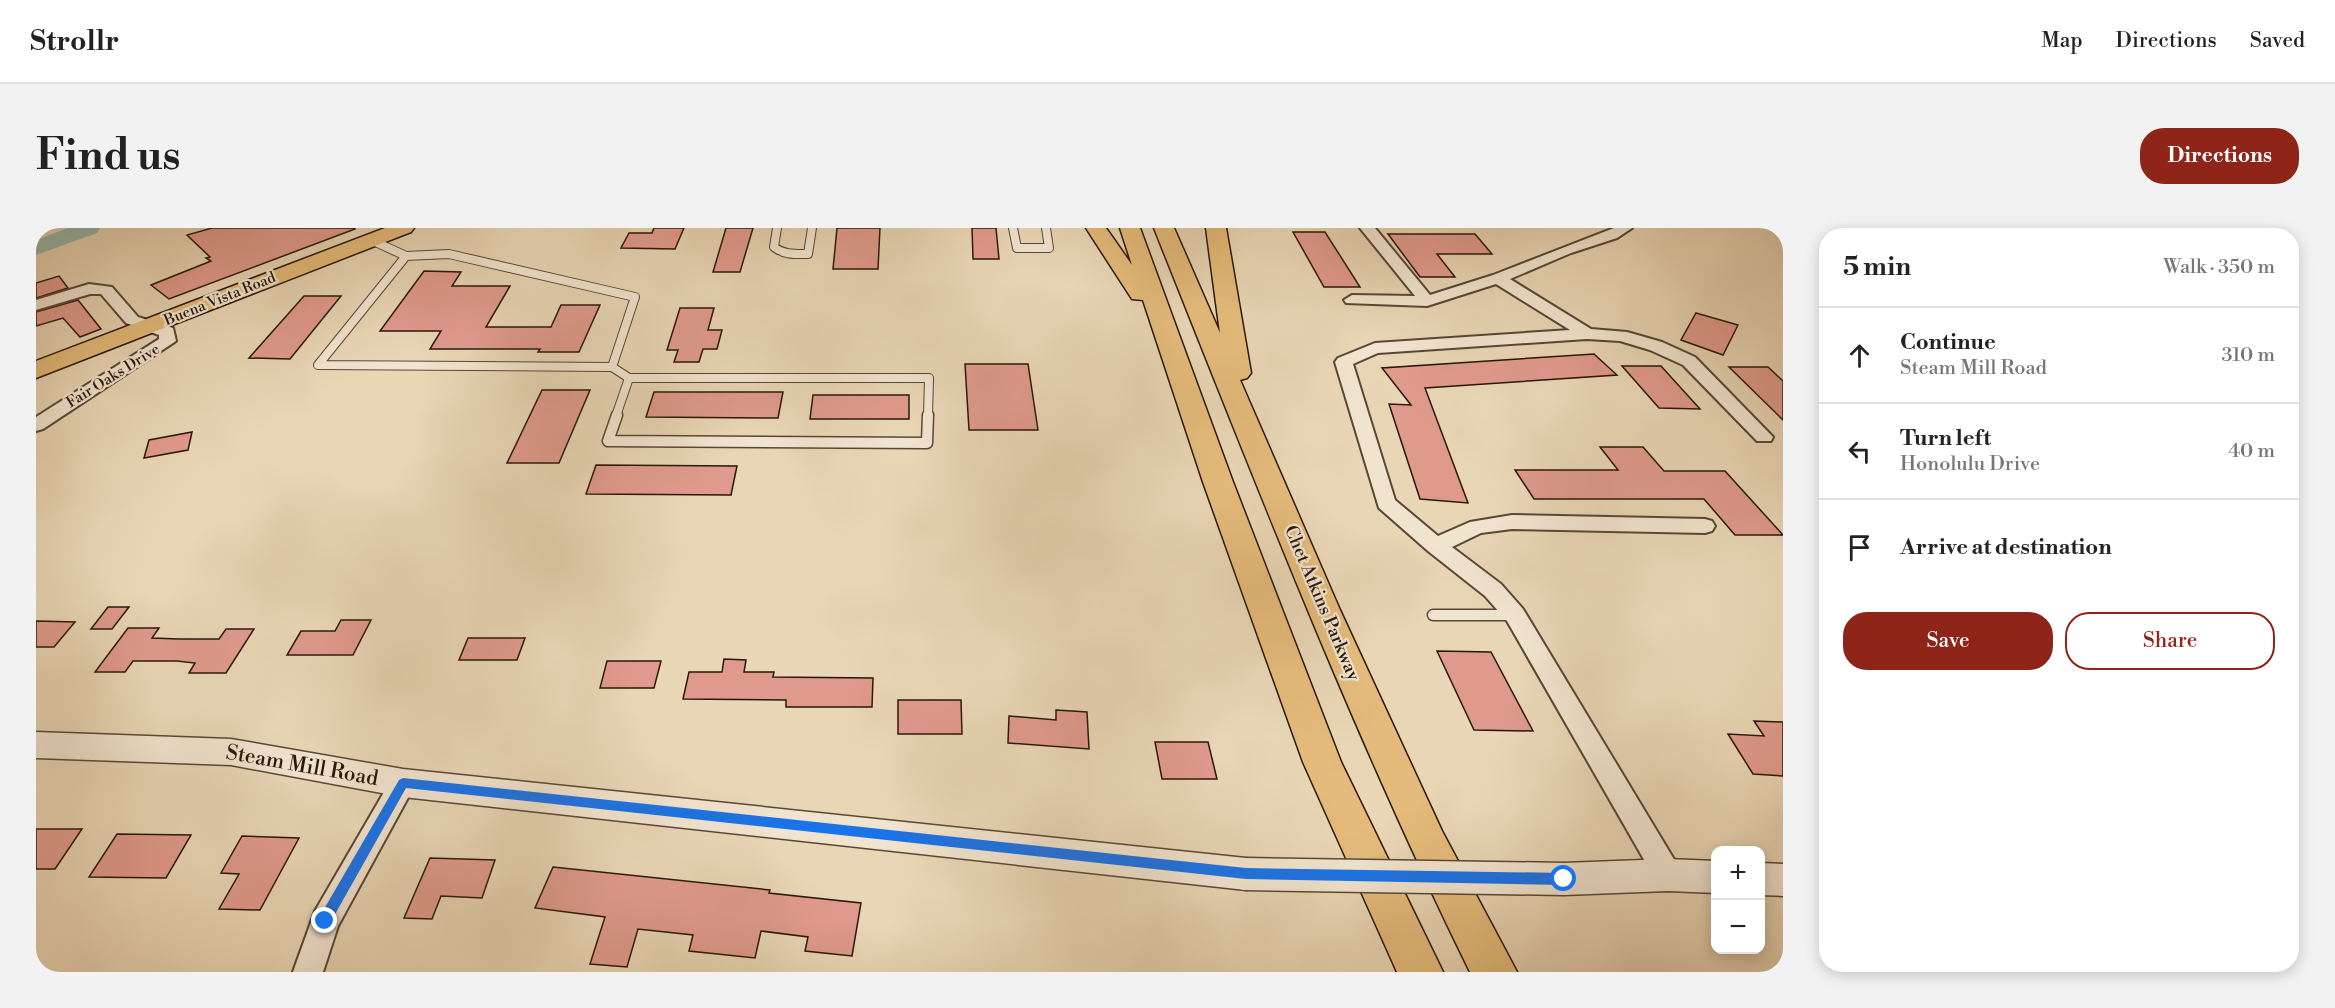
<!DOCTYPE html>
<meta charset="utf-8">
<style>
body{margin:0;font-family:"Libre Bodoni",serif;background:#f2f2f2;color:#222}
.controls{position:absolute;right:18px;bottom:18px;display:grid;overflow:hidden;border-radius:12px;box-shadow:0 3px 15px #0003}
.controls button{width:54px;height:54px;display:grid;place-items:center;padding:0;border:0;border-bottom:2px solid #e0e0e0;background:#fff;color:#222;font:30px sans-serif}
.stop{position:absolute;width:18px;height:18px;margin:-14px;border:4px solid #1a73e8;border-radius:50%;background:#fff}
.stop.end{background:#1a73e8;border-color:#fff;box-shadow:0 2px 6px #0008}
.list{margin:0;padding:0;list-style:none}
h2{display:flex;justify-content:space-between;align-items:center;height:78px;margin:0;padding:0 24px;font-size:26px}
h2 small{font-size:20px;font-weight:400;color:#767676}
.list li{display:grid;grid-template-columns:39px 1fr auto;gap:18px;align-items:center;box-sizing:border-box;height:96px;padding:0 24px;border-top:2px solid #e0e0e0}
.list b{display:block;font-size:22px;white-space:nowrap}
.list p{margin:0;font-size:20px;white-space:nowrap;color:#767676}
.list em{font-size:20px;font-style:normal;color:#767676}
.actions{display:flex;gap:12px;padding:18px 24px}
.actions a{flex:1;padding:14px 0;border:2px solid #8f2418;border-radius:24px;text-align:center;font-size:21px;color:#8f2418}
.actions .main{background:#8f2418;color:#fff}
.icon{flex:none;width:33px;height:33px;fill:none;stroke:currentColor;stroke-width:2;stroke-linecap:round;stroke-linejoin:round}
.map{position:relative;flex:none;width:1747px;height:744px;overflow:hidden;border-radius:24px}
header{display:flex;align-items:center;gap:36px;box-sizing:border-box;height:84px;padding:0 30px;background:#fff;border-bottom:2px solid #e0e0e0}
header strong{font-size:28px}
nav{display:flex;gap:33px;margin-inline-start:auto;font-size:21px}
.intro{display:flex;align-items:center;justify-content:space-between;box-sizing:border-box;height:144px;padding:0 36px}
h1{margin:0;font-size:42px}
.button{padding:15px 27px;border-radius:24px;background:#8f2418;color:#fff;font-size:21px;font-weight:700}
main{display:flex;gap:36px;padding:0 36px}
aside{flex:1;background:#fff;border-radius:24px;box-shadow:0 3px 15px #0003}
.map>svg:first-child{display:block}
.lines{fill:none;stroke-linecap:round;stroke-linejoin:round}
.river{fill:#97b9ad;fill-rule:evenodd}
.building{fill:#e09a8c;stroke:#29170b;stroke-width:1.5}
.service-far1-casing{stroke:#594736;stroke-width:10}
.service-casing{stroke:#594736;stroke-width:13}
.minor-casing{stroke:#594736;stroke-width:4}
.tertiary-casing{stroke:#594736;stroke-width:3}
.primary-casing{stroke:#29170b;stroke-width:3}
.motorway-casing{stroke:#29170b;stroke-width:3}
.service-far1{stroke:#f1e4cf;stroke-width:8}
.service{stroke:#f1e4cf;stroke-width:10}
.minor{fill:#f1e4cf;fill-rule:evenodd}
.tertiary{fill:#f1e4cf;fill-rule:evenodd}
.primary{fill:#e4bb7a;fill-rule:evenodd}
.motorway{fill:#e4bb7a;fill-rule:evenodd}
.tertiary-bridge-casing{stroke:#594736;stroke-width:35;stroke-linecap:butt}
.tertiary-bridge{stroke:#f1e4cf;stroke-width:32}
.route{fill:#1a73e8}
.labels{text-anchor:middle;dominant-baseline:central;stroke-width:4.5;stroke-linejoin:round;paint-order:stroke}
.far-street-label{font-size:15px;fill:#29170b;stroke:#f1e4cf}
.street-label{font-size:18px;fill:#29170b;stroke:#f1e4cf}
.near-street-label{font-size:21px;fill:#29170b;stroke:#f1e4cf}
</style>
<header>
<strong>Strollr</strong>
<nav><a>Map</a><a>Directions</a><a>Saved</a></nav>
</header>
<div class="intro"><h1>Find us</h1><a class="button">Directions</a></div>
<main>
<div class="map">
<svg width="1747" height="744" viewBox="0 0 1747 744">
<rect width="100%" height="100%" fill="#e9d6b5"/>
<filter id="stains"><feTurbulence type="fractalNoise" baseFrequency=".00333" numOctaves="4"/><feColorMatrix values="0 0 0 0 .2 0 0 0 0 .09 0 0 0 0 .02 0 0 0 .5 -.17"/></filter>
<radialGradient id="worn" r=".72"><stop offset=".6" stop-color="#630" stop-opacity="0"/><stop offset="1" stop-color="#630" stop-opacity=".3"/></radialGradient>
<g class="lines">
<polygon class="river" points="32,0 64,0 61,5 0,27 0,12"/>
</g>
<g class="building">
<polygon points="176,0 319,0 319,1 133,71 115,57 175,33 170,30 174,29 151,7"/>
<polygon points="618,0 648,0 639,21 585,20 593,5 616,5"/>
<polygon points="690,0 717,0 704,44 677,44"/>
<polygon points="801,0 844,0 842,41 797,41"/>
<polygon points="936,0 960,0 963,31 937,31"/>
<polygon points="1257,4 1289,4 1324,59 1288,59"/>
<polygon points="1352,6 1439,6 1456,26 1401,26 1419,49 1384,49"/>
<polygon points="388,43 425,44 416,58 474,58 450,99 515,99 525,77 564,77 543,124 502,124 504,121 394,121 405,103 344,103"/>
<polygon points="23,48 32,60 0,70 0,55"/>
<polygon points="268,68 305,68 254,131 213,130"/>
<polygon points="42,72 65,101 44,109 27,90 0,98 0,84"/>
<polygon points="644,80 678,80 672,102 686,102 681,121 667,121 663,134 638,134 642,122 631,122"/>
<polygon points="1660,85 1702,97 1687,127 1645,112"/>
<polygon points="1558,126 1581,147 1389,160 1432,275 1384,271 1353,176 1375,177 1346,140"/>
<polygon points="929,136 992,136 1002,202 933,202"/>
<polygon points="1586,138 1625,138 1664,181 1623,180"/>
<polygon points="1693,139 1732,139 1747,153 1747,192"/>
<polygon points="506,162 554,162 523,235 471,235"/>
<polygon points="618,164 747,164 742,190 610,189"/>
<polygon points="777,167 873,167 873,191 774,191"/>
<polygon points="156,204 152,222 108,230 113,212"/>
<polygon points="1564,219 1607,219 1628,243 1689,243 1747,307 1699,307 1668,271 1498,271 1479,242 1582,242"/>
<polygon points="560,237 701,238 695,267 550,266"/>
<polygon points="72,379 93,379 76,401 55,401"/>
<polygon points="305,392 335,392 317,427 251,427 265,403 299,403"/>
<polygon points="0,393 39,394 18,419 0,419"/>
<polygon points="92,400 123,400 116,410 143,411 183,411 190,401 218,401 190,445 153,445 159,435 141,433 97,433 89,444 59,444"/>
<polygon points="432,410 489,410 481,432 423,432"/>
<polygon points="1401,423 1455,424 1497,503 1438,502"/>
<polygon points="688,431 710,432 708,444 738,444 737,449 837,450 836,479 750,479 750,472 647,471 653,444 686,444"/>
<polygon points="571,433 625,433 618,460 564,460"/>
<polygon points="862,472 925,472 926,506 862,506"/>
<polygon points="1020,482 1051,484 1053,521 972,515 973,488 1020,492"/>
<polygon points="1718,493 1747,494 1747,548 1717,546 1692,506 1728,508"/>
<polygon points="1119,514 1172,514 1181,551 1126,551"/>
<polygon points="0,601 46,601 19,641 0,641"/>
<polygon points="81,606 155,607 130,650 53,649"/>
<polygon points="206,608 263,610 224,682 183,681 203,646 185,645"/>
<polygon points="394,630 459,632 446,670 405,668 396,691 368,690"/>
<polygon points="517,639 734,662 733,665 825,675 816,728 769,723 772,709 725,703 719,730 653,723 657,707 602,701 591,739 554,736 569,689 499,680"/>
</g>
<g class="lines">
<defs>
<g id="service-far1">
<path d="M741,0l-3,19c10,8 21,7 34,7l4,-26"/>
<polyline points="977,0 981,20 1013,20 1010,0"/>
<polyline points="335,12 370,28"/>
<polygon points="413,26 599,69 576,139 282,137 370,28"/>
<polyline points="576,139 593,150"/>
<polyline points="593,150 893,150 892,188"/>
<polyline points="580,188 593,150"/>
</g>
<g id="service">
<polyline points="581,187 572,213 891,215 892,187"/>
<polyline points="1397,387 1479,387"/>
</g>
<g id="minor">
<polygon points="1324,0 1339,0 1394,67 1457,47 1578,0 1596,0 1581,10 1535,25 1474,51 1555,101 1591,104 1626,114 1659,129 1737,209 1735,213 1721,213 1647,137 1614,122 1584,113 1551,111 1342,125 1317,136 1359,272 1402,308 1434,294 1476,287 1669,291 1676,293 1679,298 1676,303 1669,305 1476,301 1445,305 1416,319 1465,356 1487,381 1642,638 1646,647 1642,656 1632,660 1622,656 1471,393 1449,368 1392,323 1343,280 1299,134 1302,130 1339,115 1534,102 1460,56 1391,78 1310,75 1308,72 1316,67 1379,68"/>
<polygon points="53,56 76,59 102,89 137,100 140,113 7,201 0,203 0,189 123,111 123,107 90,95 65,66 54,66 0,82 0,72"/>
<polygon points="367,544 376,547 380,555 302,698 287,744 257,744 279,683 358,547"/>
</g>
<g id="tertiary">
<polygon points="0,504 195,511 367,541 1210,630 1222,635 1227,646 1222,657 1210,662 367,569 195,537 0,530"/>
<polygon points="1632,631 1680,633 1680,665 1632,663 1528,667 1516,662 1511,651 1516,640 1528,635"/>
<polygon points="1724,635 1747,636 1747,668 1724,667"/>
</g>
<polygon id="primary" points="349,0 378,0 375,4 0,150 0,133"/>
<g id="motorway">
<polygon points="1050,0 1070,0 1096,37 1084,0 1104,0 1197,254 1305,534 1407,744 1361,744 1267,534 1167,254 1107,72 1096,71"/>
<path d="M1118,0h20l46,105 -14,-105h20l25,145 -4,5 -7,2 100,230 102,221 75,141h-47c-119,-242 -216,-494 -316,-744z"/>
</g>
</defs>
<use href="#service-far1" class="service-far1-casing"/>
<use href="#service" class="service-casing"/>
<use href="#minor" class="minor-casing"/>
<use href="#tertiary" class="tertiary-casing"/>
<use href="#primary" class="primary-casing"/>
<use href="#motorway" class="motorway-casing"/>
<use href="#service-far1" class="service-far1"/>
<use href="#service" class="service"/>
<use href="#minor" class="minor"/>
<use href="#tertiary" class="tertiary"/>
<use href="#primary" class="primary"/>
<use href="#motorway" class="motorway"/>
<defs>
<polyline id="tertiary-bridge" points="1210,646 1528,651"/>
</defs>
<use href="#tertiary-bridge" class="tertiary-bridge-casing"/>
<use href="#tertiary-bridge" class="tertiary-bridge"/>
</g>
<polygon class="route" points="367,550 1210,640 1528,645 1534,651 1528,657 1210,651 370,560 293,697 284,697 282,693 284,688 363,552"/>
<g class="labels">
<g class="far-street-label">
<text transform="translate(184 71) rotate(-22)">Buena Vista Road</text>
<text transform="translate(77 148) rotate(-32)">Fair Oaks Drive</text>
</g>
<g class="street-label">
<text transform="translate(1286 375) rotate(67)">Chet Atkins Parkway</text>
</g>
<g class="near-street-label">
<text transform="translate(266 538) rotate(10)">Steam Mill Road</text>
</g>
</g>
<rect width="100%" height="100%" filter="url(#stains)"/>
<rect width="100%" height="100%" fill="url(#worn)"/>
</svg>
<div class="controls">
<button>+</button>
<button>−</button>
</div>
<div class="stop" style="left:1528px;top:651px"></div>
<div class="stop end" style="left:289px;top:693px"></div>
</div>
<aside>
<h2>5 min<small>Walk · 350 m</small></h2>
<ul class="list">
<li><svg class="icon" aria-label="ahead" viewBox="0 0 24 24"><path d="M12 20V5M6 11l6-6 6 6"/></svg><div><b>Continue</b><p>Steam Mill Road</p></div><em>310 m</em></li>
<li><svg class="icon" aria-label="left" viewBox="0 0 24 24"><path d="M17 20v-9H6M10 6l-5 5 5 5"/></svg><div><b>Turn left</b><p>Honolulu Drive</p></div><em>40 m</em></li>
<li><svg class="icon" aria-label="arrive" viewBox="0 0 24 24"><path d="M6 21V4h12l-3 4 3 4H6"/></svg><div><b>Arrive at destination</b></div></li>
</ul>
<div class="actions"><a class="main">Save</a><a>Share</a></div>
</aside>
</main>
